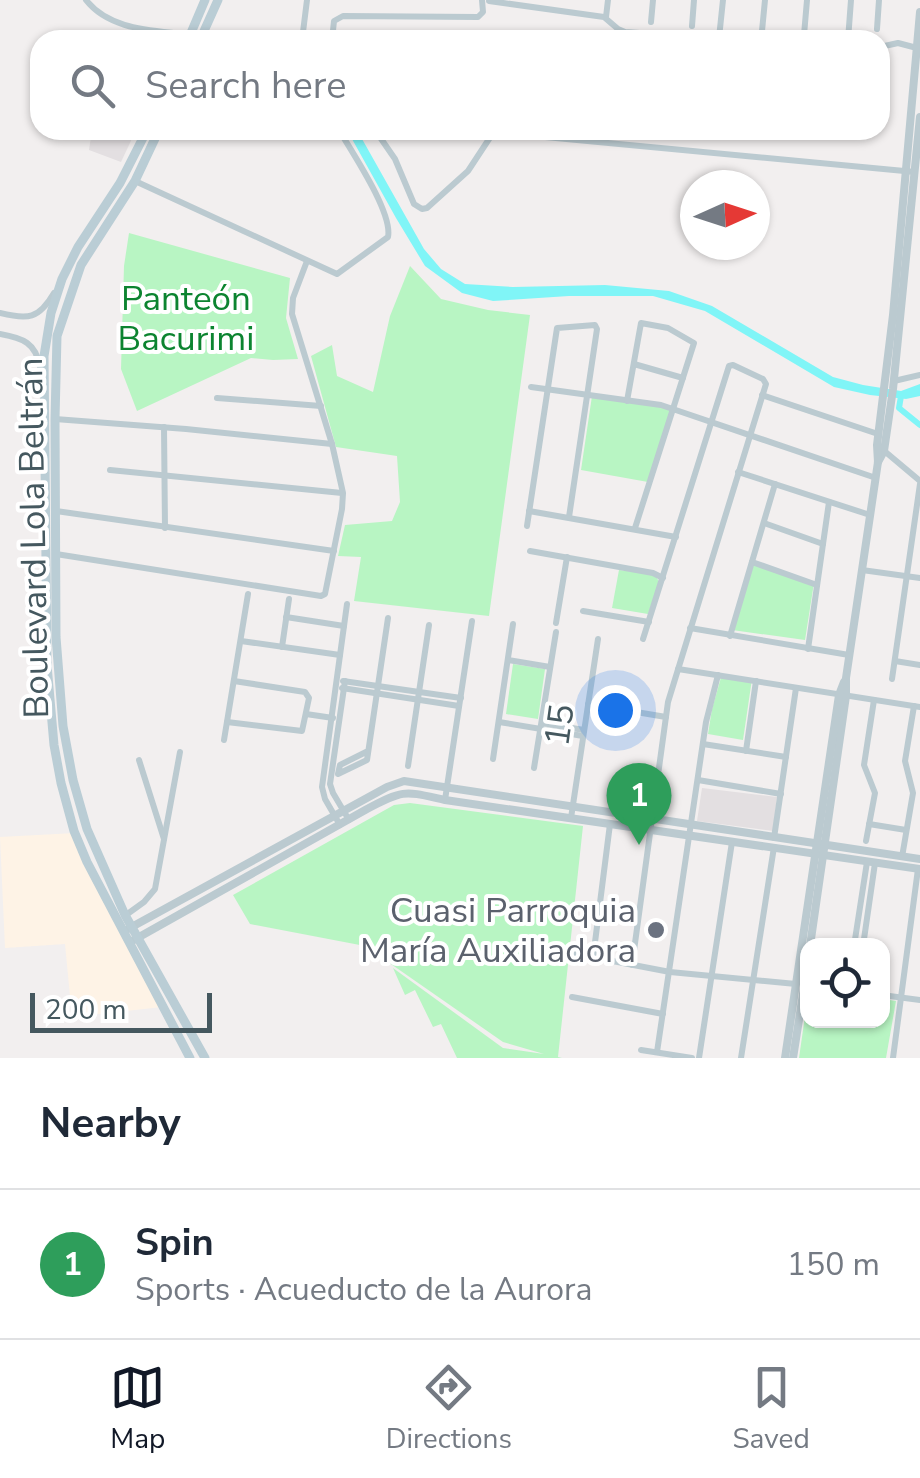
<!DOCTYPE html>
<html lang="en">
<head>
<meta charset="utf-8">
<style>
  body { margin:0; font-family:"Nunito Sans",sans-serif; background:#f6f6f7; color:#1f2937 }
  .controls { position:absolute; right:30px; bottom:30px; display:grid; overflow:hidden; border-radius:20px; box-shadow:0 2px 8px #0004 }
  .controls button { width:90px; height:90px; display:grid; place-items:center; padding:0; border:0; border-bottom:2px solid #e0e1e3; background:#fff; color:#1f2937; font:50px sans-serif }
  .compass { position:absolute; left:680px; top:170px; width:90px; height:90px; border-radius:50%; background:#fff; box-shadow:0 2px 8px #0004; rotate:87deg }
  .scale { position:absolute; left:30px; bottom:25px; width:182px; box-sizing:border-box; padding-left:10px; border:5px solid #45585f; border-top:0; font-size:28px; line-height:35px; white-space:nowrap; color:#45585f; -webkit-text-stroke:8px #fff; paint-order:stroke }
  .you { position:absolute; left:615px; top:710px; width:35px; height:35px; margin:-25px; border:8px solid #fff; border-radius:50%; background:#1a73e8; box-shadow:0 0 0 15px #1a73e833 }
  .badge { display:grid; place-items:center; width:65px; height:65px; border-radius:50%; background:#111827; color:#fff; font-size:32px; font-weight:700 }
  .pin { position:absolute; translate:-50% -82px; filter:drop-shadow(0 2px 5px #0008) }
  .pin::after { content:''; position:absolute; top:52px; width:35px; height:30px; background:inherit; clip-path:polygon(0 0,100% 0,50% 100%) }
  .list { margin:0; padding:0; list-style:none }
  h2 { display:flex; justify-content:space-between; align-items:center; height:130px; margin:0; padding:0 40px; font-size:42px }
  h2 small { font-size:32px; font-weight:400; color:#747a83 }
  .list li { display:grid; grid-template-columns:65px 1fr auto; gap:30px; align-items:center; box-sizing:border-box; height:150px; padding:0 40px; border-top:2px solid #e0e1e3 }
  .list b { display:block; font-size:38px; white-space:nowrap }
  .list p { margin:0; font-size:32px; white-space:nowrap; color:#747a83 }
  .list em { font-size:32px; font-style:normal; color:#747a83 }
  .icon { flex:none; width:55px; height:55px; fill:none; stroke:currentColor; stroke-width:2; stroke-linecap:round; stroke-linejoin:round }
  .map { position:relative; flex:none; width:920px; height:1058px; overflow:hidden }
  .search { position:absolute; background:#fff; box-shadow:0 2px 8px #0004; left:30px; right:30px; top:30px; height:110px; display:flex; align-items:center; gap:25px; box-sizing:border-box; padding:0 35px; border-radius:30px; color:#747a83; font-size:38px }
  .sheet { height:280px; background:#fff }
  nav { display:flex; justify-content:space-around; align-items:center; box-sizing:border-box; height:140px; border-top:2px solid #e0e1e3; background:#fff; font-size:28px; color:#747a83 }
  nav a { display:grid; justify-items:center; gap:5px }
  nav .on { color:#111827 }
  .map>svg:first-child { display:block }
  .commercial { fill:#fef3e6 }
  .education { fill:#e3dfe1 }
  .green { fill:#b8f5c3 }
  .water { fill:#80f5f7 }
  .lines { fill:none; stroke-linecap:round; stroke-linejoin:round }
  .canal { stroke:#80f5f7; stroke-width:6 }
  .minor { stroke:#bbcad0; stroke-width:6 }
  .tertiary { stroke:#bbcad0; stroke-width:8 }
  .secondary { stroke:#bacdd5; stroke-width:9 }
  .worship-dot { fill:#6b7280; stroke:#fff; stroke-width:4 }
  .labels { text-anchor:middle; stroke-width:8; stroke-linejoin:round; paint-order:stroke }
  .park-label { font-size:35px; fill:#0c8430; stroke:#fff }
  .street-label { font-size:35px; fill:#45585f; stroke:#fff }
  .worship-label { font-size:35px; fill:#5b616d; stroke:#fff; text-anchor:end }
</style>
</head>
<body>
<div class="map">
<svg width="920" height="1058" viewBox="0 0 920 1058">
  <rect width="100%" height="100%" fill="#f2efef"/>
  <!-- commercial -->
  <path class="commercial" d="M75 833 162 1007 72 1017 65 944 5 948 0 837Z"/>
  <!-- education -->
  <g class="education">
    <path d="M92 130H136L121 162 89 150Z"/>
    <path d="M702 788 777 797 773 831 697 821Z"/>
  </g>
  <!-- green -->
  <g class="green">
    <path d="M129 233 290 278 286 318 298 359 273 360 251 358 137 411 121 369 124 266Z"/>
    <path d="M410 266 441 299 488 310 530 315 489 616 354 601 361 557 338 556 345 525 392 521 400 502 397 456 336 447 311 356 332 345 337 376 373 392 390 316Z"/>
    <path d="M592 396 673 406 648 482 581 470Z"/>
    <path d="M754 564 814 583 805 640 732 630Z"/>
    <path d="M619 570 655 574 659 582 648 614 612 608Z"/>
    <path d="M513 664 545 669 538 719 506 714Z"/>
    <path d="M722 674 752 679 743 740 708 734 712 709Z"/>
    <path d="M410 803 583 826 558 1057 562 1058H457L441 1024 433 1027 415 990 405 995 393 968 503 1048 544 1054 503 1042 365 946 250 924 233 895 394 805Z"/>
    <path d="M883 999 896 1001 886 1058H799L807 1002 808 1021H882Z"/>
  </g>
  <!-- water -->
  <path class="water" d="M347 130H357L424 249 441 269 465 284 513 287 605 285 669 291 712 306 833 377 863 385 901 391 920 384V396L906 399 870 395 834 387 705 311 653 296H569L493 301 462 293 425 266 396 218Z"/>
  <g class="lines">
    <!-- canal -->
    <path class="canal" d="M901 396 899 408 920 425"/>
    <!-- minor -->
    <g class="minor">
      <path d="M86 0C110 31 155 30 190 35"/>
      <path d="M489 1 604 17 618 29 625 32 742 40"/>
      <path d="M606 17 608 0"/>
      <path d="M651 22 653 0"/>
      <path d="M692 26 694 0"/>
      <path d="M877 29 879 0"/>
      <path d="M762 31 765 0"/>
      <path d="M804 35 807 0"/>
      <path d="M719 38 723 0"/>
      <path d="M302 40 307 0"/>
      <path d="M332 40 334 21 343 16 478 17 483 12 482 0"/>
      <path d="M848 40 851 0"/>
      <path d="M880 47 898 43 917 48"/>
      <path d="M375 130 395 159 414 204 422 209 427 208 468 171 491 136"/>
      <path d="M460 134 492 136 502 133 915 172"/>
      <path d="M135 181 337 274 388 237C393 213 352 152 339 130"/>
      <path d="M0 313C28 320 39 319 54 293"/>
      <path d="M0 334C23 338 36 343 40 367"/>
      <path d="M634 364 683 378"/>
      <path d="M894 381 920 375"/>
      <path d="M531 387 661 405 876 478"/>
      <path d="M762 395 878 434"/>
      <path d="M217 398 321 406"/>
      <path d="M627 401 641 323 668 328 694 343 635 528"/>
      <path d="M55 419 186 429 332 444"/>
      <path d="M164 427 165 528"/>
      <path d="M882 449 920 481"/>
      <path d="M110 470 342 493"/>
      <path d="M738 472 870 515"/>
      <path d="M56 511 334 551"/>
      <path d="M529 511 676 537"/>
      <path d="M764 523 823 544"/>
      <path d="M527 526 557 328 595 325 597 329 569 517"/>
      <path d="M530 551 653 573 663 578"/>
      <path d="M56 554 321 596 325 594 342 509 343 493 332 444 292 314 293 298 307 261"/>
      <path d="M752 562 817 585"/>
      <path d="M862 570 920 578"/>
      <path d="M583 611 649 622"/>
      <path d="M286 617 344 626"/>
      <path d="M556 623 567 557"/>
      <path d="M690 628 849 655"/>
      <path d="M730 636 775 484"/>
      <path d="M241 641 340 655"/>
      <path d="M282 647 289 599"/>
      <path d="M808 649 829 502"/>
      <path d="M508 660 550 667"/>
      <path d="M895 661 920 665"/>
      <path d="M678 669 920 707"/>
      <path d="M892 679 920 484"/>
      <path d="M343 681 461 698"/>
      <path d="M345 681 330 784 333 793 349 820"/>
      <path d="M342 688 459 706"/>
      <path d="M588 704 666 717"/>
      <path d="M306 714 333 718"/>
      <path d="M227 722 302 731 309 698 305 692 234 681"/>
      <path d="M499 722 583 736"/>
      <path d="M542 723 584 730"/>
      <path d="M224 740 248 594"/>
      <path d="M703 744 786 757"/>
      <path d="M368 751 340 765 338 774 367 760 388 618"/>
      <path d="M746 751 756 681"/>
      <path d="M493 759 513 624"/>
      <path d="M139 760 164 839"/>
      <path d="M408 766 429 625"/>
      <path d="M534 768 556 632"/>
      <path d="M698 780 781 794"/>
      <path d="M445 800 472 621"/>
      <path d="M571 818 598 639"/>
      <path d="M869 824 906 830"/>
      <path d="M340 825 325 799 322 787 347 604"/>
      <path d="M774 838 796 688"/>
      <path d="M866 841 875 793 864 765 874 700"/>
      <path d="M902 857 913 793 905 761 914 706"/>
      <path d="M126 915 144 902 155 889 180 752"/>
      <path d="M854 946 867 862"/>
      <path d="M863 946 875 863"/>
      <path d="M576 954 670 972 796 984"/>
      <path d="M593 958 610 824"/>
      <path d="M632 965 668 702 766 384 763 379 733 365 729 366 643 639"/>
      <path d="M882 995 920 1000"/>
      <path d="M572 997 663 1014"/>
      <path d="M641 1050 692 1058"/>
      <path d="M657 1052 706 722 718 675"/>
      <path d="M699 1058 732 842"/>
      <path d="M741 1058 774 847"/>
      <path d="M893 1058 918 869"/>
    </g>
    <!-- tertiary -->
    <g class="tertiary">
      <path d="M878 462 884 451 893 389 920 117"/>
      <path d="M128 929 387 787 404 781 920 859"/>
      <path d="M132 941 367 809C405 789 404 791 445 800L920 869"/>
      <path d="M810 946 846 696V678L878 462 877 445 893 315 920 12"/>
      <path d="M785 1058 839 695 844 682"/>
      <path d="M793 1058 808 962"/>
    </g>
    <!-- secondary -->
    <g class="secondary">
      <path d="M188 40 205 0"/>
      <path d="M200 40 218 0"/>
      <path d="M147 130 120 183 78 247 62 279 51 313 44 356 47 665 54 745 61 783 74 831 87 862 190 1058"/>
      <path d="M159 130 135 181 81 265 57 336 55 419 56 637 63 726 73 780 87 829 125 915 205 1058"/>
    </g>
  </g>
  <!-- markers -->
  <circle class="worship-dot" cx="656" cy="930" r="10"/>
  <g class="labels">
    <!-- park labels -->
    <g class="park-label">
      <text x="186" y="310">Panteón<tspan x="186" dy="40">Bacurimi</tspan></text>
    </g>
    <!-- street labels -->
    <g class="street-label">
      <text transform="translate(33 538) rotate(-91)" y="12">Boulevard Lola Beltrán</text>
      <text transform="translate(559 725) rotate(-82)" y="12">15</text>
    </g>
    <!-- worship labels -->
    <g class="worship-label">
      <text x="636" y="922">Cuasi Parroquia<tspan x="636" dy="40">María Auxiliadora</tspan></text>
    </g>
  </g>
</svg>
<div class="controls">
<button><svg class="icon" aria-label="locate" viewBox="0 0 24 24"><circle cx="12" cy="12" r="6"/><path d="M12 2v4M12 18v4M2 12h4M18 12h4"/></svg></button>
</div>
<svg class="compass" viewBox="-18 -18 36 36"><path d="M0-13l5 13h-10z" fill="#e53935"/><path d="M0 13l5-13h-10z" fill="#747a83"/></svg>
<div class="scale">200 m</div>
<div class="you"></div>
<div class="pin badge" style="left:639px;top:845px;background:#2e9e5b">1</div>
<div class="search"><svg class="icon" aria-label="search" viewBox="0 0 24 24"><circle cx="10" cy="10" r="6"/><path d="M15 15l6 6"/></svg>Search here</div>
</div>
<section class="sheet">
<h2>Nearby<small></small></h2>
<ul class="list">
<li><span class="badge" style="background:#2e9e5b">1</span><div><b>Spin</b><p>Sports · Acueducto de la Aurora</p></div><em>150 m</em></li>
</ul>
</section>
<nav>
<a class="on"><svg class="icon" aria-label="map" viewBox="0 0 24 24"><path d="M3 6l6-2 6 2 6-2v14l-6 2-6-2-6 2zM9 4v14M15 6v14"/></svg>Map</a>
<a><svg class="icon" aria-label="directions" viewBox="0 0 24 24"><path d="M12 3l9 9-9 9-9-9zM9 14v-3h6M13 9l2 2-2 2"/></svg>Directions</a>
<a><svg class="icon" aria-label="saved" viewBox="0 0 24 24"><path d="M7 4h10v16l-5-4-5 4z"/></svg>Saved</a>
</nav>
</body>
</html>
